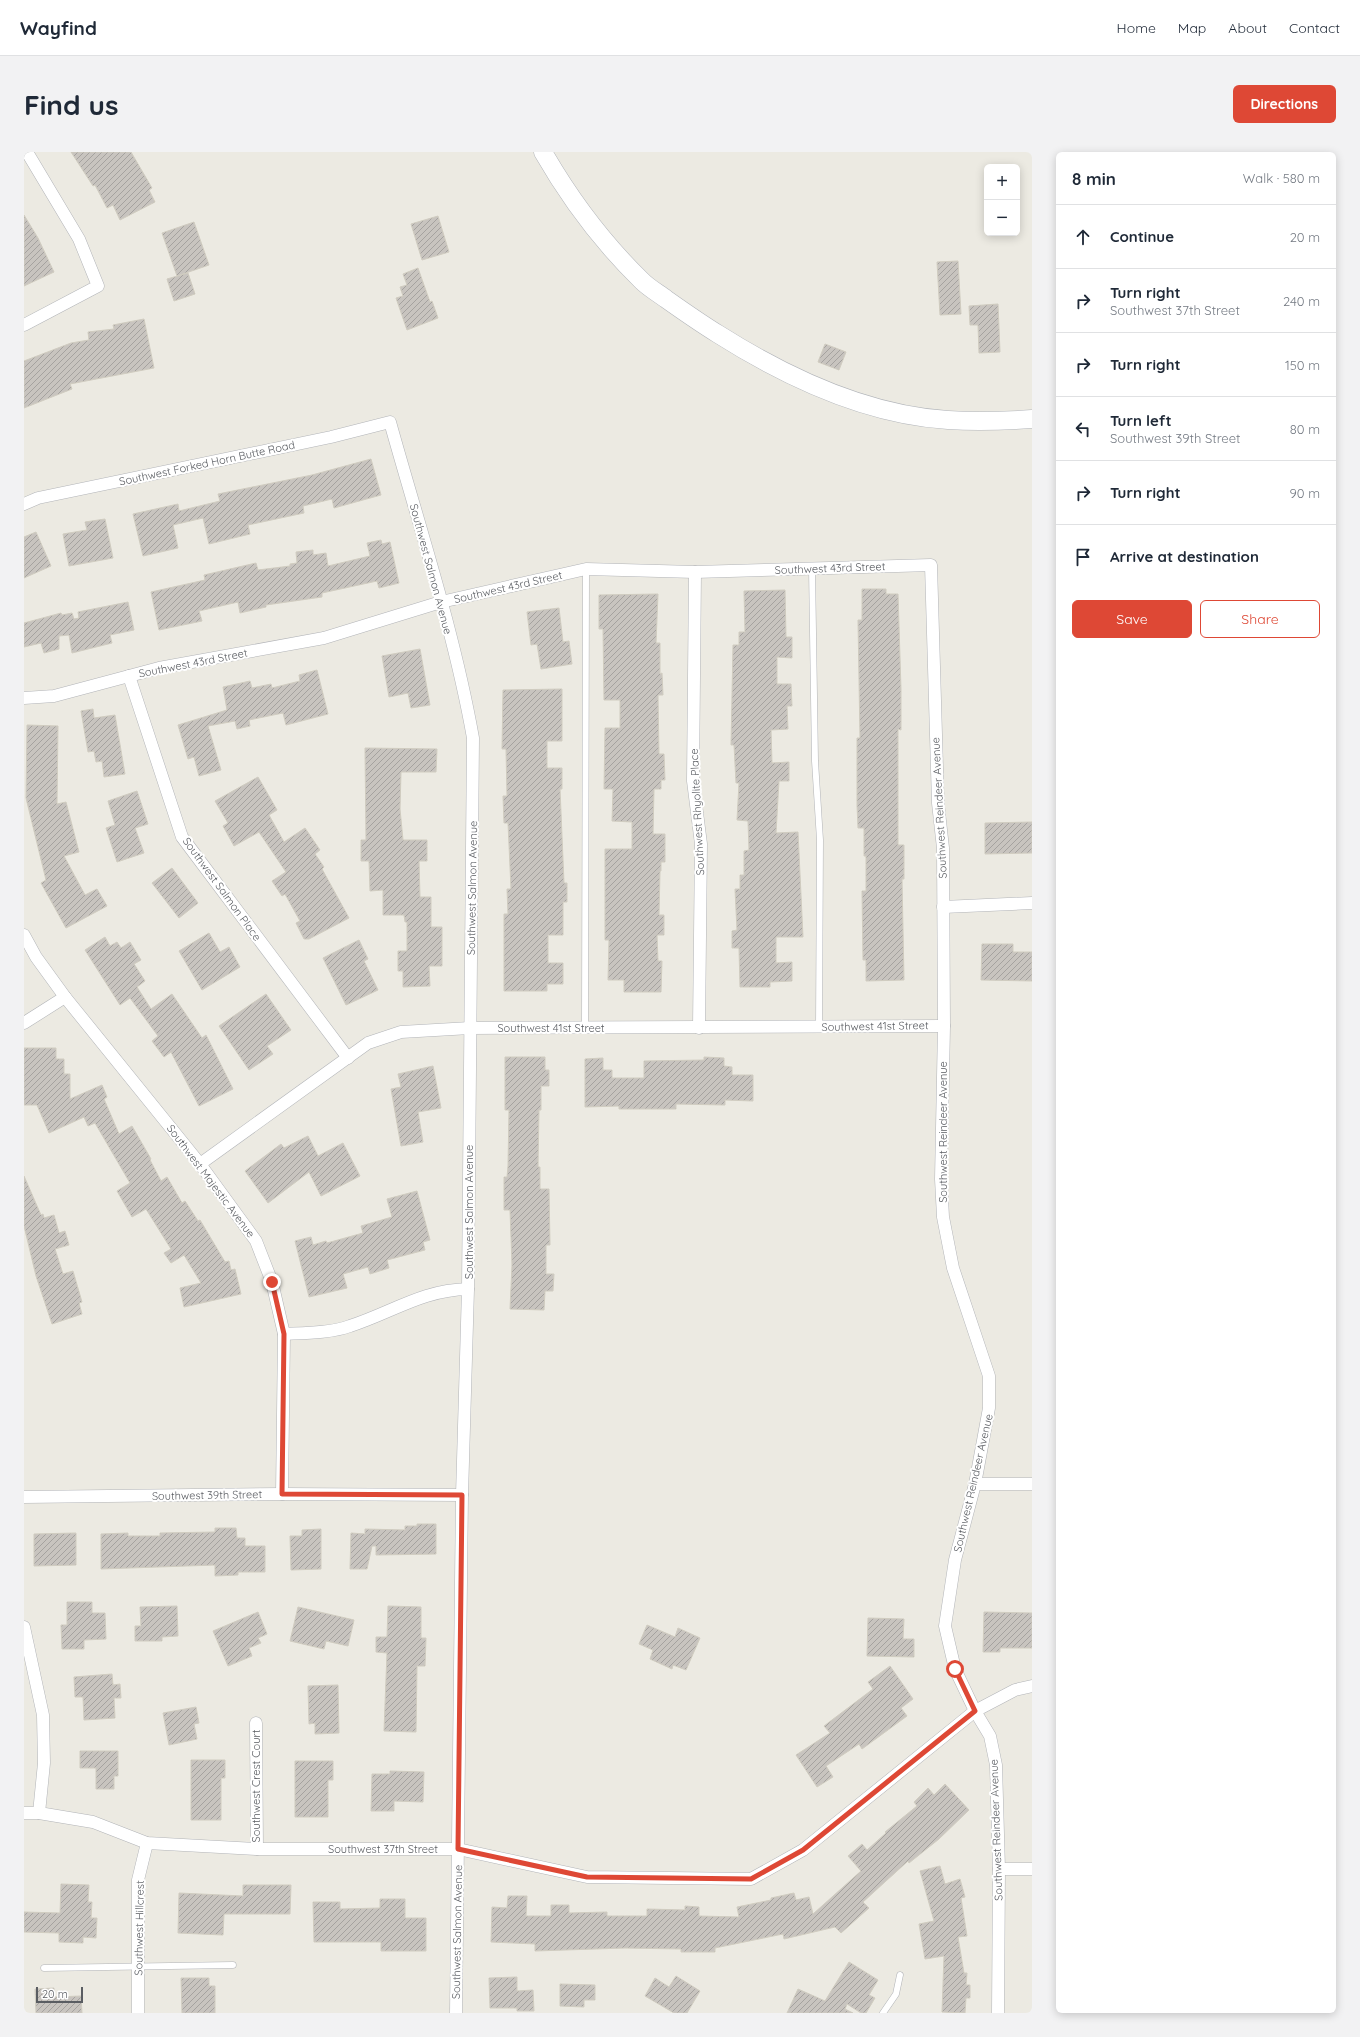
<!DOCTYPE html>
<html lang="en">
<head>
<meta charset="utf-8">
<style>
  body { margin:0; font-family:Quicksand,sans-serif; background:#f2f2f3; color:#1f2937 }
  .controls { position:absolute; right:12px; top:12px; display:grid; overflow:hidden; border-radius:6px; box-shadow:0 2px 10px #0003 }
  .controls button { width:36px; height:36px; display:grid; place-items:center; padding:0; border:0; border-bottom:1px solid #e0e1e3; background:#fff; color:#1f2937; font:20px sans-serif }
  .scale { position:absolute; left:12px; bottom:10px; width:47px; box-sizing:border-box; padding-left:4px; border:2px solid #5a5d62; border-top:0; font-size:11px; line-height:14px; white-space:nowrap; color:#5a5d62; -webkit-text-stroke:3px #fff; paint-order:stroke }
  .stop { position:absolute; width:12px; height:12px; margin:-9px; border:3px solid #de4835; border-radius:50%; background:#fff }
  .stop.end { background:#de4835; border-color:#fff; box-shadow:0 1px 4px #0008 }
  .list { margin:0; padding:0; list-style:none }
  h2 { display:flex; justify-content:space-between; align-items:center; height:52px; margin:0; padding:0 16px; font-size:17px }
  h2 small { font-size:13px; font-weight:400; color:#747a83 }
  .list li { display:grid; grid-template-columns:26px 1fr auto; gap:12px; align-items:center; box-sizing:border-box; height:64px; padding:0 16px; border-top:1px solid #e0e1e3 }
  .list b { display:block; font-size:15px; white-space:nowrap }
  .list p { margin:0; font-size:13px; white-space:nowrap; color:#747a83 }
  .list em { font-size:13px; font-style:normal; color:#747a83 }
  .actions { display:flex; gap:8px; padding:12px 16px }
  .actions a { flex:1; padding:9px 0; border:1px solid #de4835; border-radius:6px; text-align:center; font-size:14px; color:#de4835 }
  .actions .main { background:#de4835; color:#fff }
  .icon { flex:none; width:22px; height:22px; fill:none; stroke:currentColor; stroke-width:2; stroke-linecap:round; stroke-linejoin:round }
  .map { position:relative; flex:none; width:1008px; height:1861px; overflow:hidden; border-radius:6px }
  header { display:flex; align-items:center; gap:24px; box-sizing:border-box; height:56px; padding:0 20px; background:#fff; border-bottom:1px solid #e0e1e3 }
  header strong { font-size:19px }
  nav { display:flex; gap:22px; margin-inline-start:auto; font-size:14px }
  .intro { display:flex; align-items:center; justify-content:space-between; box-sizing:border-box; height:96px; padding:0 24px }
  h1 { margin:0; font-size:28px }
  .button { padding:10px 18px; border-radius:6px; background:#de4835; color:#fff; font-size:14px; font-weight:700 }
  main { display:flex; gap:24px; padding:0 24px }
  aside { flex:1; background:#fff; border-radius:6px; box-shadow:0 2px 10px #0003 }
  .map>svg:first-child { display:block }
  .building { fill:url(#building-hatch); stroke:#d0ccc0 }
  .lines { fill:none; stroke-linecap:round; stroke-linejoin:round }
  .service-casing { stroke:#b2b4b8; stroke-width:7 }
  .minor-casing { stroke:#b2b4b8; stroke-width:13 }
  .secondary-casing { stroke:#b1b4b9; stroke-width:19 }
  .service { stroke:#fff; stroke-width:6 }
  .minor { stroke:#fff; stroke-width:12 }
  .secondary { stroke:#fff; stroke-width:18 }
  .route { stroke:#de4835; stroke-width:5 }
  .labels { text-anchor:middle; stroke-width:4; stroke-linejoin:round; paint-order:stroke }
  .street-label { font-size:11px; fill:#5a5d62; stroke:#fff }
</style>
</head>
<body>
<header>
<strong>Wayfind</strong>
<nav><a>Home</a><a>Map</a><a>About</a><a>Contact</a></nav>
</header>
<div class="intro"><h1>Find us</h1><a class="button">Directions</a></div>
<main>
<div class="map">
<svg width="1008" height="1861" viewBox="0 0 1008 1861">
  <defs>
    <pattern id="building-hatch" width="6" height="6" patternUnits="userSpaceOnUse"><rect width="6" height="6" fill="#c8c4bf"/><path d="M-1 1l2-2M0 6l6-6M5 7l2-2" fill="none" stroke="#a5a29f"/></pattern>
  </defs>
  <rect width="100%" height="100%" fill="#eceae2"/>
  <!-- building -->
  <g class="building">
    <path d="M47 0H107L128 36 125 38 131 50 96 68 89 53 83 56 71 33 69 34Z"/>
    <path d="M0 63 14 86 30 120 0 134Z"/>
    <path d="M414 64 425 100 398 108 387 72Z"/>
    <path d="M170 70 185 113 153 124 138 81Z"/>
    <path d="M934 109 937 162 916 163 913 110Z"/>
    <path d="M394 116 406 150 408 149 414 166 383 178 372 146 379 144 376 135 383 133 379 122Z"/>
    <path d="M164 121 171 142 150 149 143 127Z"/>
    <path d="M974 152 976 200 955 201 954 173H946L945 154Z"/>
    <path d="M120 167 130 216 46 232 48 237 0 256V209L47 191 65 188 64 180 90 177 89 173Z"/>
    <path d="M801 192 822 200 815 218 794 210Z"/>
    <path d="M347 307 357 343 310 356 308 347 279 354 280 361 224 373 226 382 185 392 179 366 149 373 154 396 119 404 109 362 154 352 155 359 196 349 194 342 288 323Z"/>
    <path d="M81 367 89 406 45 414 39 382 63 378 61 370Z"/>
    <path d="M12 380 27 414 0 426V385Z"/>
    <path d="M357 388 358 392 366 390 375 431 355 436 353 429 298 441V445L242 453V455L216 461 214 450 175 459 178 469 135 478 127 440 181 428 180 423 232 411 234 418 266 414V412L273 411 272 400 289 398V403L302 401 304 414 346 404 343 391Z"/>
    <path d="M838 437H862V442H874L877 538V578L874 577V693H880V727H878L880 828 842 829V808H839L838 739H842V704H840V676H834L833 653V586H836L834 468H838Z"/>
    <path d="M761 438 762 485H768V506L753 505V532H767L768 554H763L764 577 747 578 748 611 765 610V629H755L752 681 774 680 779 785H752V811L768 810V829L746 830V835H716L715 796H708V779L713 778 711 737H716V723H720V699L725 698 724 669 713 668 715 631H712L710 593H707L709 493H715V480H721L720 439Z"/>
    <path d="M634 442 632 491H636V522L638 521 639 543H634L635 602H640L641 628H637V637H630L629 682H641V710H637V719H636L635 763H640V783H633L634 809H638L637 840H600V828H584L585 788H581V697H608V670L588 669 589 637H580L581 576H596V548H580L579 477H575V443Z"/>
    <path d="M104 450 110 478 86 483 88 491 48 501 45 483 35 484V497L20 501 17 491 0 495V471L37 461 38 463 48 461 50 467 55 466 54 460Z"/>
    <path d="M535 456 539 490 545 489 548 512 517 517 513 492 507 493 503 460Z"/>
    <path d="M396 497 406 553 387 556 384 541 365 545 358 504Z"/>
    <path d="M293 518 304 562 262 573 259 561 225 568 226 574 213 577 211 569 184 574 197 618 175 624 170 605 164 607 154 573 203 558 199 535 226 529 228 536 247 532 248 536 276 529 275 523Z"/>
    <path d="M538 537V589H523V616H538V637H536L540 731H543V750H539V783H524V811H539V832H523V839H480V762H484L483 737H487L484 671H480L479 644H483L482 597H478L479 538Z"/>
    <path d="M69 557 70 566 91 563 101 622 80 625 78 609 72 610 70 599 64 600 57 559Z"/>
    <path d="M3 573 34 574 33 652 42 650 55 700 40 704 61 743 73 737 83 754 42 776 17 731 22 728 2 646Z"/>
    <path d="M341 596 413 597 412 620H377L376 657 379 688H403V709H395L396 745H407V775H418V814H405L406 834 379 835V819H374V799H383V770H381L380 763H359V738L346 739 345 709H337V688H342Z"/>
    <path d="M234 625 253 658 245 663 260 690 281 676 296 698 291 702 300 715 298 717 325 766 285 787H280L272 771 276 769 261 742 258 744 248 729 262 720 235 680 210 694 199 674 204 671 191 649Z"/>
    <path d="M113 639 124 672 111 676 120 701 93 710 82 676 91 673 84 649Z"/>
    <path d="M1008 670V701L961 702V671Z"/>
    <path d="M148 716 174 751 155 766 128 731Z"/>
    <path d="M185 781 196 800 205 795 216 815 178 838 155 799Z"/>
    <path d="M81 785 86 794 93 790 97 796 106 790 117 808 110 812 121 829 113 835 127 857 148 842 178 886 182 883 209 937 175 954 147 900 140 905 128 889 134 884 106 846 96 853 61 798Z"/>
    <path d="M335 788 344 807 340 809 354 838 322 853 299 806Z"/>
    <path d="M958 792H989V800H1008V829L957 828Z"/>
    <path d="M242 842 267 878 243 894 249 902 225 918 195 874Z"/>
    <path d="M0 896H32V907H40V922H46V947L78 933 83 945 80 947 95 982 108 974 127 1007 126 1008 137 1029 143 1025 158 1051 161 1049 174 1069 176 1068 201 1110 205 1109 207 1118 211 1117 217 1142 160 1155 156 1136 177 1131 160 1103 147 1111 140 1101 147 1097 122 1057 108 1065 93 1039 106 1031 71 971 64 974 60 965 25 981 13 953H0Z"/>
    <path d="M481 905H521V918H525V934H517V958H515L514 1015H516V1037H525L526 1093H522V1122H530L529 1139H521L520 1158 486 1157 488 1113 486 1058H480V1025H483L484 1014 485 958H481Z"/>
    <path d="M680 905 700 906V914L708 915V923H729V949L701 948V953L652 952V957H595V954L561 955V907L579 906V918H588V926H620V909L680 908Z"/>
    <path d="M409 914 417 956 394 960 399 990 377 994 367 937 377 935 374 922Z"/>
    <path d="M284 984 294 1004 319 991 336 1024 297 1044 285 1020 244 1051 221 1019 257 992 260 996Z"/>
    <path d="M0 1024 17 1063 19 1062 20 1066 30 1063 35 1081 41 1079 45 1093 31 1097 39 1122 49 1119 58 1150 55 1151 58 1162 28 1172 12 1124 0 1074Z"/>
    <path d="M393 1039 406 1088 399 1090 401 1098 363 1108 365 1116 346 1122 344 1115 319 1122 323 1136 285 1145 271 1089 287 1085 289 1093 302 1089 303 1091 339 1081 337 1074 368 1065 363 1047Z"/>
    <path d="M393 1372H412V1402L352 1403V1394H348L343 1417H326L327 1381 341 1382V1377L381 1378V1374H393Z"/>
    <path d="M191 1376H212L213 1386H221V1394H241V1420H214V1423L191 1424V1413L77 1417V1382L104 1381V1384H136V1381L191 1380Z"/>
    <path d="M297 1377V1417L267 1418 266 1384H278V1378Z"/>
    <path d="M52 1381V1413L10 1414V1382Z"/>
    <path d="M43 1450H68V1461H81L82 1487 60 1488V1497H38L37 1473H43Z"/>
    <path d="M153 1454 154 1484 138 1485V1489H111V1474H117L116 1455Z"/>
    <path d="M364 1454 397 1455V1486H402L401 1514H393L392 1580 360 1579 363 1501 352 1500V1485H363Z"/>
    <path d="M274 1455 330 1468 324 1494 302 1489 300 1497 266 1489Z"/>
    <path d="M234 1460 243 1482 234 1486 237 1491 225 1496 228 1504 204 1514 189 1479Z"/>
    <path d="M960 1460 1008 1461V1496H976V1500H959Z"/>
    <path d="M844 1466 880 1467 879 1487H890V1505L843 1504Z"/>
    <path d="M623 1473 651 1485 654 1476 676 1486 662 1518 649 1513 648 1517 626 1507 629 1498 615 1492Z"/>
    <path d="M866 1514 889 1547 877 1556 883 1564 838 1597 835 1592 802 1614 809 1625 793 1635 772 1603 806 1581 800 1574 849 1537 844 1530Z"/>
    <path d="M88 1522 89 1533 96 1532 97 1546H90L91 1566 60 1568 59 1545H51L50 1525Z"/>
    <path d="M314 1533 315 1581 291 1582V1571L285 1572 284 1534Z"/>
    <path d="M172 1555 175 1571 170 1572 173 1587 145 1593 139 1561Z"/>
    <path d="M56 1599H94V1624H90V1637H72V1616H56Z"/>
    <path d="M167 1608H201V1626H197V1668H167Z"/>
    <path d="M271 1609H309V1628H304V1665H271Z"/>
    <path d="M366 1619 400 1620 399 1650 370 1649V1659H347L348 1622H366Z"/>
    <path d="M921 1632 945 1658 915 1687 885 1711 884 1709 839 1750 845 1756 817 1781 811 1775 760 1787 759 1782 691 1796V1800H657V1797L601 1796 511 1799V1792L467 1790 468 1755 483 1756 484 1744H503L502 1764H527V1753H545V1761L583 1760V1764H623V1757L661 1758V1754L675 1755V1764L715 1765 713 1755 747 1748V1746L770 1741 772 1748 785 1745 789 1762 837 1719 824 1704 838 1692 843 1698 862 1681 861 1680 893 1654 890 1650 904 1636 910 1643Z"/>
    <path d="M916 1714 921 1732 936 1727 941 1745 937 1746 943 1784 934 1785 940 1821H943L942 1833H946V1846H942L941 1861 918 1860 920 1804 901 1807 895 1772 910 1769 896 1719Z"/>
    <path d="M37 1732 65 1733 64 1750H68L67 1766H73L72 1786 59 1785V1791L35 1790V1781L0 1780V1760L36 1761Z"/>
    <path d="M219 1733H267L266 1762H200L199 1783 154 1781 155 1741 219 1744Z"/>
    <path d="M356 1747H381V1766H402V1799H357V1790H290L289 1750H316V1757L356 1756Z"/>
    <path d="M825 1810 854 1828 845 1843 851 1846 842 1861H837L823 1852 821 1857 829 1861H763L774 1837 801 1849Z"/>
    <path d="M652 1824 676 1839 663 1861H650L621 1844 631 1826 645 1835Z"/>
    <path d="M493 1825V1839L509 1838 510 1859H493V1856H466L465 1826Z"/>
    <path d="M157 1826H185V1834H191V1861H158Z"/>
    <path d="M536 1832 571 1833V1848H560V1855L536 1854Z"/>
    <path d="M30 1836V1845L57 1844 58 1861H12L11 1837Z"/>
  </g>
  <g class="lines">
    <defs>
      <g id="service">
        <path d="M788 416 791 609 796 688 795 875"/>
        <path d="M561 876 562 417"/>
        <path d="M20 1816 209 1813"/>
        <path d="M859 1861 872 1842 876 1823"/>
      </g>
      <g id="minor">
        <path d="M0 173 74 134 55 87 3 0"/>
        <path d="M0 352 14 346 307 285 366 270C395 374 430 479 449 586L444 1137 438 1343 432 1861"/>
        <path d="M671 420 669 629 677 692 675 876"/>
        <path d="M105 524 158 685 324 906"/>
        <path d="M0 546 30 544 135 516 300 486 417 450 562 417 671 420 907 413 914 651 919 696 920 874 917 1027 919 1065 929 1116 965 1224V1256L951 1332 931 1408 921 1474 931 1517 951 1559 966 1584 972 1613 975 1717 974 1861"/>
        <path d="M919 755 1008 751"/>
        <path d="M0 783 12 805 41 845 176 1012 232 1089 248 1130 260 1182 258 1342"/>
        <path d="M0 871 41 845"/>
        <path d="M176 1012 344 891 377 880 446 876 920 874"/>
        <path d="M260 1182C280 1181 307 1181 326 1174 369 1160 398 1138 444 1137"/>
        <path d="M951 1332H1008"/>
        <path d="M0 1345 258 1342 438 1343"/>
        <path d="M0 1475 19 1563 20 1611 15 1661"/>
        <path d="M232 1571 233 1697"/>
        <path d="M0 1661H15L69 1670 123 1691 233 1697H434L563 1725 727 1727 779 1698 951 1559 991 1538 1008 1534"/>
        <path d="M975 1717H1008"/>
        <path d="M114 1861V1728L123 1691"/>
      </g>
      <path id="secondary" d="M519 0C546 47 579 91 618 129 625 136 634 141 642 147 659 159 676 171 694 182 762 225 842 263 924 268 952 270 980 269 1008 267"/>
    </defs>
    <!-- service casing -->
    <use href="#service" class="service-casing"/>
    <!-- minor casing -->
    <use href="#minor" class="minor-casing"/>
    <!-- secondary casing -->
    <use href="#secondary" class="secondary-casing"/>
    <!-- service -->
    <use href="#service" class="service"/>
    <!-- minor -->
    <use href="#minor" class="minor"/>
    <!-- secondary -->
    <use href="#secondary" class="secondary"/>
  </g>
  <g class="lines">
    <!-- route -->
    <path class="route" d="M248 1130 260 1182 258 1342 438 1343 434 1697 563 1725 727 1727 779 1698 951 1559 931 1517"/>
  </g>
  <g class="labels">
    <!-- street labels -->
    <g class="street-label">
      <text transform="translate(183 311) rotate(-12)" y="4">Southwest Forked Horn Butte Road</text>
      <text transform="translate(806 416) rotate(-2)" y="4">Southwest 43rd Street</text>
      <text transform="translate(407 417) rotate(75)" y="4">Southwest Salmon Avenue</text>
      <text transform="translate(484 435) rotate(-13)" y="4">Southwest 43rd Street</text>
      <text transform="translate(169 511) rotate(-11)" y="4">Southwest 43rd Street</text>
      <text transform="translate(915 656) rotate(-93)" y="4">Southwest Reindeer Avenue</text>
      <text transform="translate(673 660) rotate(-93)" y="4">Southwest Rhyolite Place</text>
      <text transform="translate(448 736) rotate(-89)" y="4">Southwest Salmon Avenue</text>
      <text transform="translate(198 737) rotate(54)" y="4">Southwest Salmon Place</text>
      <text transform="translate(851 874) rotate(-1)" y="4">Southwest 41st Street</text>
      <text x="527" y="880">Southwest 41st Street</text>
      <text transform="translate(919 980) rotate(-90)" y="4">Southwest Reindeer Avenue</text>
      <text transform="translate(187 1029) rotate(53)" y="4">Southwest Majestic Avenue</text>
      <text transform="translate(445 1060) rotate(-90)" y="4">Southwest Salmon Avenue</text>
      <text transform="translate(949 1331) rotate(-77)" y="4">Southwest Reindeer Avenue</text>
      <text transform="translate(183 1343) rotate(-1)" y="4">Southwest 39th Street</text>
      <text transform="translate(232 1634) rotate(-90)" y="4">Southwest Crest Court</text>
      <text transform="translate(972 1678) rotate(-92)" y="4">Southwest Reindeer Avenue</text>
      <text x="359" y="1701">Southwest 37th Street</text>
      <text transform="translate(115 1776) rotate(-89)" y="4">Southwest Hillcrest</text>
      <text transform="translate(433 1780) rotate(-89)" y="4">Southwest Salmon Avenue</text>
    </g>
  </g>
</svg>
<div class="controls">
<button>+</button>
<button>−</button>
</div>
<div class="scale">20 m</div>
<div class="stop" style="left:931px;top:1517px"></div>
<div class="stop end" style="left:248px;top:1130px"></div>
</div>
<aside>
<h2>8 min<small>Walk · 580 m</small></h2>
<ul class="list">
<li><svg class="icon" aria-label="ahead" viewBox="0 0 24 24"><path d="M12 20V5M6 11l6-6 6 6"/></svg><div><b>Continue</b></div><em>20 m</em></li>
<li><svg class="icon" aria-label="right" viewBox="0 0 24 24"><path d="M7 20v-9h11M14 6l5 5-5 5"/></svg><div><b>Turn right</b><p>Southwest 37th Street</p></div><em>240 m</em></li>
<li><svg class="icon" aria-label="right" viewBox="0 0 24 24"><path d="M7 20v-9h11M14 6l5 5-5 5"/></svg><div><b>Turn right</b></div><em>150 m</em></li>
<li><svg class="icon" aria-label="left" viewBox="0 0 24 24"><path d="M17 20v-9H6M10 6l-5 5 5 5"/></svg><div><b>Turn left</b><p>Southwest 39th Street</p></div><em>80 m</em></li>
<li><svg class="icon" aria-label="right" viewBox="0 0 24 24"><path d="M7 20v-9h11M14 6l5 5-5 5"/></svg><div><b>Turn right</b></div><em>90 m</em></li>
<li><svg class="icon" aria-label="arrive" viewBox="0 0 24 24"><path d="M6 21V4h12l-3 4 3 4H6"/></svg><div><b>Arrive at destination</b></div></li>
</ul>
<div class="actions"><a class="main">Save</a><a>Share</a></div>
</aside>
</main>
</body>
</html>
